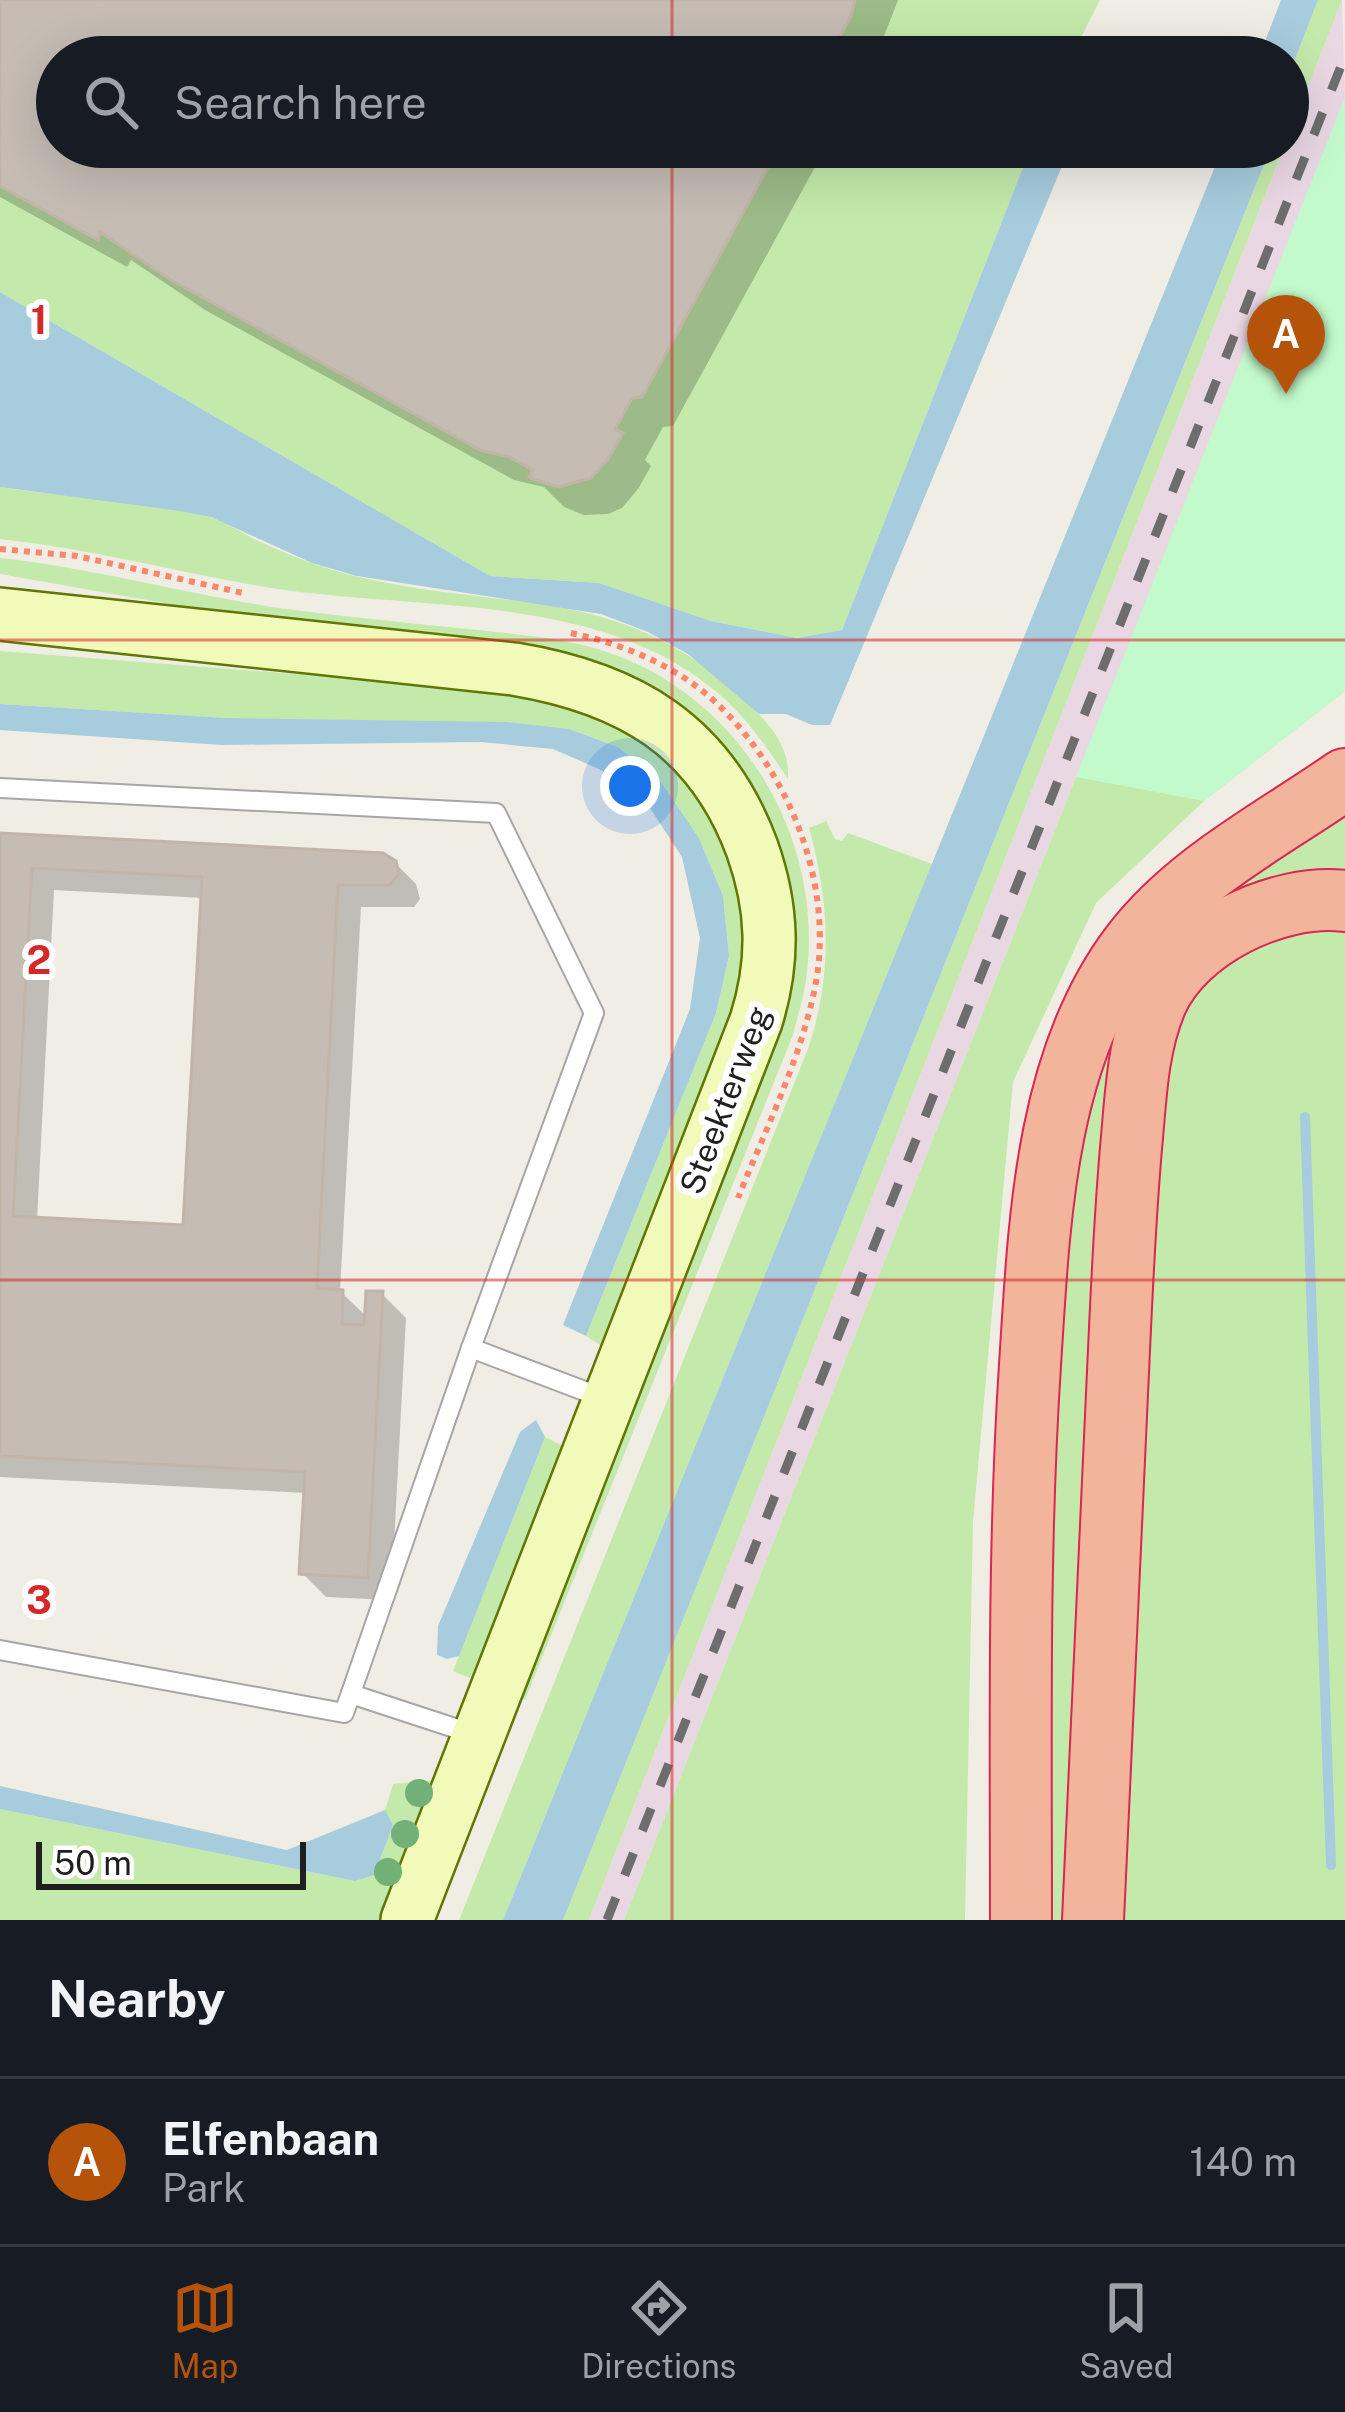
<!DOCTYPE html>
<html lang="en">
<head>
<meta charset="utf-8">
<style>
  body { margin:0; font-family:"Public Sans",sans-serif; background:#242831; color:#f1f3f6 }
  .scale { position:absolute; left:36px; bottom:30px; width:270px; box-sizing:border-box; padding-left:12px; border:6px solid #1f1f1f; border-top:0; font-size:33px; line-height:42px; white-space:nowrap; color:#1f1f1f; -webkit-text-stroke:9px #fff; paint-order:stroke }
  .you { position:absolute; left:630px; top:786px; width:42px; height:42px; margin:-30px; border:9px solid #fff; border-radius:50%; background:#1a73e8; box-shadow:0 0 0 18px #1a73e833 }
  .badge { display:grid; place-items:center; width:78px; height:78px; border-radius:50%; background:#b45309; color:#fff; font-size:39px; font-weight:700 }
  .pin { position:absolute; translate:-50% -99px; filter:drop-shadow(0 3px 6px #0008) }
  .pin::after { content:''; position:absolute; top:63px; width:42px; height:36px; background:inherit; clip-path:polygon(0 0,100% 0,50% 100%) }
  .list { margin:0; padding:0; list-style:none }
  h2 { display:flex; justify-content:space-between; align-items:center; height:156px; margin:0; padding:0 48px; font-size:51px }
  h2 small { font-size:39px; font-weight:400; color:#9ea1a6 }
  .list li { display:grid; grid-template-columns:78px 1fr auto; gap:36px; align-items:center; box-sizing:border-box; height:168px; padding:0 48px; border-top:3px solid #363941 }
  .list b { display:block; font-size:45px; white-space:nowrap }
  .list p { margin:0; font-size:39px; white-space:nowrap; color:#9ea1a6 }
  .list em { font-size:39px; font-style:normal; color:#9ea1a6 }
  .icon { flex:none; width:66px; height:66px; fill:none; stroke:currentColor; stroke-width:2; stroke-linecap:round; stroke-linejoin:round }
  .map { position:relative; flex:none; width:1345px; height:1920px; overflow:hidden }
  .search { position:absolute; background:#171b24; box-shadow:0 12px 48px #0002; left:36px; right:36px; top:36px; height:132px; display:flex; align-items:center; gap:30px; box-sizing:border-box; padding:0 42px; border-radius:66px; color:#9ea1a6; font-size:45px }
  .sheet { height:324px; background:#171b24 }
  nav { display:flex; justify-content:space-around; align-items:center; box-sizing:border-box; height:168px; border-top:3px solid #363941; background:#171b24; font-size:33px; color:#9ea1a6 }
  nav a { display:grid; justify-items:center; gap:6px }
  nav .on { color:#b45309 }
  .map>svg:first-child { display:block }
  .industrial { fill:#e9d7e4 }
  .grass { fill:#c4eaab }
  .park { fill:#c2facc }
  .water { fill:#a6ccdd }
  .shadow { fill:#0003; fill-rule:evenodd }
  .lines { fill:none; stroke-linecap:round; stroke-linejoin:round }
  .stream { stroke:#a6ccdd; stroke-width:10 }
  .building { fill:#c5bcb4; stroke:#c2b5a7; stroke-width:3; fill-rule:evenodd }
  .service-casing { stroke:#a6a6a6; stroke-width:22 }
  .secondary-casing { stroke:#617705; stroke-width:56 }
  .trunk-casing { stroke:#db2553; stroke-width:64 }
  .path { stroke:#fa876c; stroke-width:6; stroke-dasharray:6 6; stroke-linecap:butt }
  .service { stroke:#fff; stroke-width:18 }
  .secondary { stroke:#f1fab9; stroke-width:51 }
  .trunk { stroke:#f2b49a; stroke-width:60 }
  .rail { stroke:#6d6d6d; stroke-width:9; stroke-dasharray:24 24; stroke-linecap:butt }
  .tree { fill:#72b078 }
  .grid { fill:none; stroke:#d62828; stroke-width:3; stroke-opacity:0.55 }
  .labels { text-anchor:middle; stroke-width:12; stroke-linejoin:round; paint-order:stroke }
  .street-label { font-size:33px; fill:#1f1f1f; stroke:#fff }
  .grid-label { font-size:39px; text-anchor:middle; font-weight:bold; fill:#d62828; stroke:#fff; stroke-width:12; stroke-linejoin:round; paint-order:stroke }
</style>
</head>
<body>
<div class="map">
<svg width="1345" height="1920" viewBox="0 0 1345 1920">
  <rect width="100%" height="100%" fill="#f0ede5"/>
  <!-- industrial -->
  <path class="industrial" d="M1342 0 1345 97 624 1920H589L1284 147H1288V138Z"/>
  <!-- grass -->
  <g class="grass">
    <path d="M0 0H1100L1071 57H57V147H1031L842 630 797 638 711 621 599 583 490 576 0 292Z"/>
    <path d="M1318 0H1342L1288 138V105L1294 90 1288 87V77Z"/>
    <path d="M1345 97V691L1204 801 1096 903 1013 1082 973 1522 965 1920H624Z"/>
    <path d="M1271 147H1284L589 1920H563Z"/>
    <path d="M0 487C66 498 143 498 207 516 224 521 240 532 256 540 289 555 324 569 359 577 512 613 622 582 748 703 771 726 790 746 788 779 768 749 747 718 719 694 602 592 417 611 271 588 181 573 91 549 0 539Z"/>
    <path d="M0 558C94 568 185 594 279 608 345 617 412 623 478 630 521 635 564 638 604 651 738 694 823 834 807 972 805 993 798 1014 793 1035L525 1700 512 1693 793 923 785 865 773 828 754 794 699 724 226 614 0 574Z"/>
    <path d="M0 651 486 689C510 693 536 694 560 700 661 726 733 819 747 921 749 939 746 959 746 977L605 1348 586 1336 716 1013 729 956 723 896 699 838 661 782 618 747 569 729 227 718 0 704Z"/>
    <path d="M1345 795V891L1177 949 1070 1920H1046L1054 1218 1122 982Z"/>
    <path d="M826 821 835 839 842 841 848 833 932 864 503 1920H459L808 1049C833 974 830 904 809 828Z"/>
    <path d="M1345 916V1920H1117L1148 1137 1170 1008 1245 935Z"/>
    <path d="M545 1437 565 1447 472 1679 453 1671Z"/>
    <path d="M436 1780 384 1920H0V1809L355 1881 374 1875 393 1825 385 1810 393 1784Z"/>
  </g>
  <!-- park -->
  <path class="park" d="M1345 97V691L1204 801 1076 777Z"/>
  <!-- water -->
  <g class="water">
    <path d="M1281 0H1318L1288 77V57H1259Z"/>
    <path d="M1031 147H1070L830 725H812L786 714H759L688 654 648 632 601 614 357 576 312 563 211 517 180 511 0 487V292L490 576 599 583 711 621 797 638 842 630Z"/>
    <path d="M1223 147H1271L563 1920H503Z"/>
    <path d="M0 704 227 718 506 722 569 729 618 747 661 782 699 838 723 896 729 956 716 1013 586 1336 563 1325 690 1009 700 938 682 857 646 802 599 769 553 749 481 742 222 745 0 730Z"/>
    <path d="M536 1420 545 1437 459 1656 447 1659 437 1655 438 1626 520 1432Z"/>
    <path d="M0 1786 287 1850 385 1810 393 1825 374 1875 355 1881 0 1809Z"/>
  </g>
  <!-- shadow -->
  <g class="shadow">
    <path d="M0 0H898L876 57H57V147H826L673 426 663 427 645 460 651 466 638 489 622 508 608 514 584 515 564 507 544 487 514 480 205 310 131 260 127 267 0 197Z"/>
    <path d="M0 836 392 860 416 884 420 899 414 907H361L340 1291 368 1318 382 1294 406 1318 391 1600 326 1597 302 1573 306 1493 0 1477ZM54 890 204 898 186 1228 37 1220Z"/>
  </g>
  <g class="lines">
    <!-- stream -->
    <path class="stream" d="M1305 1117 1331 1865"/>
  </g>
  <!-- building -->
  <g class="building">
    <path d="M0 0H855L851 16 829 57H57V147H779L642 397 632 398 615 429 623 433 608 459 591 478 559 487 535 480 529 477 533 470 509 457 480 450 171 280 100 232 98 240 0 186Z"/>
    <path d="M0 833 383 853 396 861 399 874 390 885H338L317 1288 343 1290 342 1324 364 1325 366 1291H383L368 1578 299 1574 305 1472 0 1456ZM32 868 202 877 183 1225 13 1216Z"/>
  </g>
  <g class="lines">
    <defs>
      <g id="service">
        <path d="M0 788 496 813 594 1013 471 1348 344 1713 0 1650"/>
        <path d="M471 1348 603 1398"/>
        <path d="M351 1694 473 1734"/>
      </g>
      <path id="secondary" d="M0 614 514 669C629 688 710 735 752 848 773 907 775 961 756 1021L407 1920"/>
      <g id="trunk">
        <path d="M1021 1920C1021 1735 1018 1550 1030 1365 1039 1227 1044 1061 1131 946 1186 873 1272 830 1345 779"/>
        <path d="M1093 1920C1102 1723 1111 1525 1120 1328 1123 1264 1126 1201 1132 1137 1136 1092 1138 1046 1156 1003 1184 938 1277 893 1345 901"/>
      </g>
    </defs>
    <!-- service casing -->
    <use href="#service" class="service-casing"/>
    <!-- secondary casing -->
    <use href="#secondary" class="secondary-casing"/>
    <!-- trunk casing -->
    <use href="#trunk" class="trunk-casing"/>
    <!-- path -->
    <g class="path">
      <path d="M0 549 77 556 243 593"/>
      <path d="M571 633C620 643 674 665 712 699 787 767 834 881 816 982 802 1057 766 1128 738 1198"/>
    </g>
    <!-- service -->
    <use href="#service" class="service"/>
    <!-- secondary -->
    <use href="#secondary" class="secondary"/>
    <!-- trunk -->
    <use href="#trunk" class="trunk"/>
    <!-- rail -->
    <path class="rail" d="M607 1920 1345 56"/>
  </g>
  <!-- trees -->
  <g class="tree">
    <circle cx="419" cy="1793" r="14"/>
    <circle cx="405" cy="1834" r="14"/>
    <circle cx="388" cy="1872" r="14"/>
  </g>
  <!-- grid -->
  <path class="grid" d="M672 0V57M672 147V1920M0 640H1345M0 1280H1345"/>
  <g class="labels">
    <!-- street labels -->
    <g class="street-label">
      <text transform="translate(725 1100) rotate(-69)" y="12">Steekterweg</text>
    </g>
  </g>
  <g class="grid-label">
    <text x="39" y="334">1</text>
    <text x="39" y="974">2</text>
    <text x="39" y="1614">3</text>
  </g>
</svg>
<div class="scale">50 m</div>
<div class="you"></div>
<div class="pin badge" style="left:1286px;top:394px">A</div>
<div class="search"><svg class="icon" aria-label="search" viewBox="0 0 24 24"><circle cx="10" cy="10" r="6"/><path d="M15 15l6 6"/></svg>Search here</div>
</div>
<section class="sheet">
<h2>Nearby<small></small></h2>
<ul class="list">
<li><span class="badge">A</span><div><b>Elfenbaan</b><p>Park</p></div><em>140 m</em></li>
</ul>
</section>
<nav>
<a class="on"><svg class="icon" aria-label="map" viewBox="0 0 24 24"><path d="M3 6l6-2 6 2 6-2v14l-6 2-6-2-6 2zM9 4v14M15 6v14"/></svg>Map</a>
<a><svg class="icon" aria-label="directions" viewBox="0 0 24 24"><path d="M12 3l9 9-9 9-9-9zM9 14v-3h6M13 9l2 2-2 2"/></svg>Directions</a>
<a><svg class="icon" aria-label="saved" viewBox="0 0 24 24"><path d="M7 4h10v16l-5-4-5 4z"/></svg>Saved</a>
</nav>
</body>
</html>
